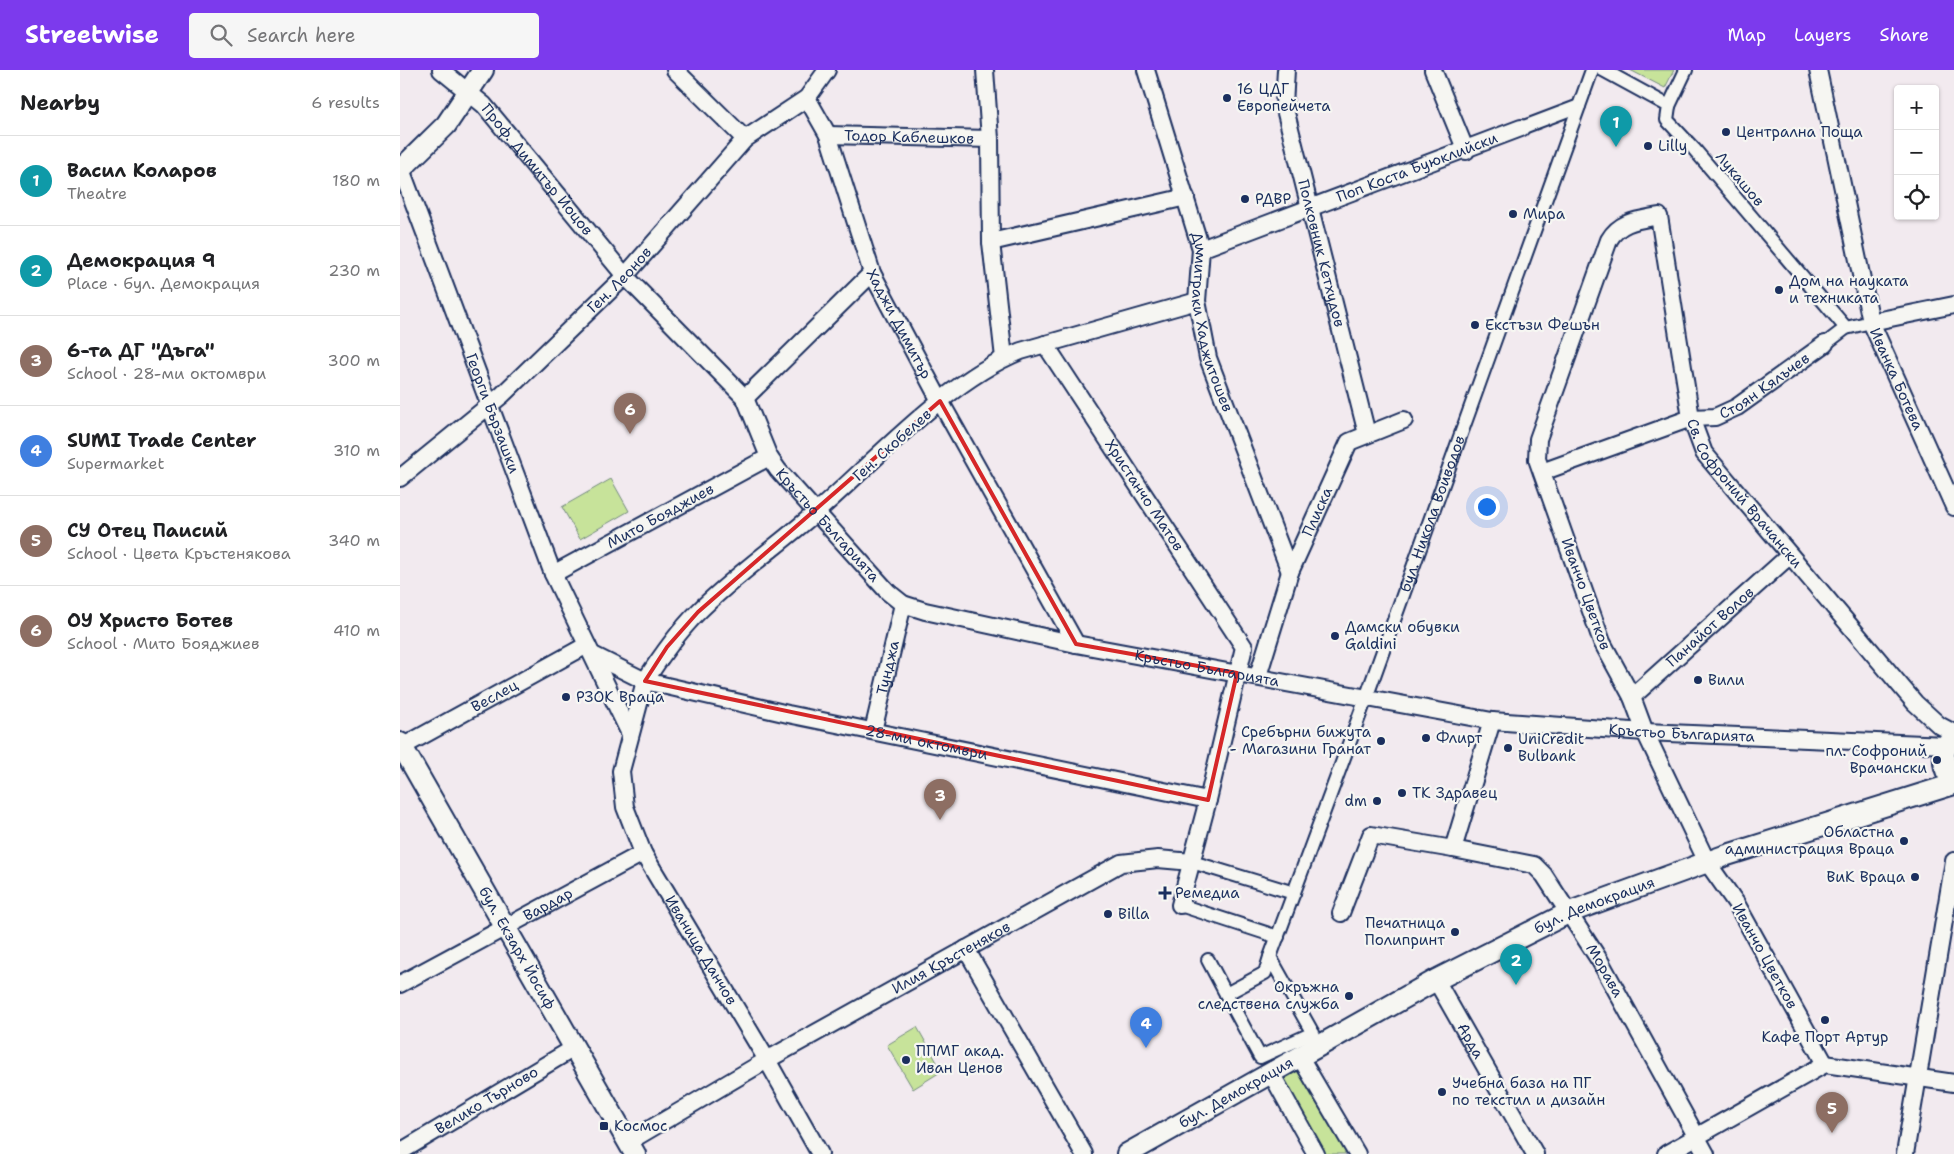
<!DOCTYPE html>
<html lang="en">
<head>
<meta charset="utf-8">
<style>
  body { margin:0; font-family:"Shantell Sans",sans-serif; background:#f6f6f6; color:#202124 }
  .controls { position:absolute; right:15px; top:15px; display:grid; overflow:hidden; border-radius:5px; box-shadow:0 1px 4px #0004 }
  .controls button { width:45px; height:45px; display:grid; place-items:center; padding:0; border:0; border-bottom:1px solid #e0e0e0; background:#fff; color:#202124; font:25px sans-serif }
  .you { position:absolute; left:1086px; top:436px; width:18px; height:18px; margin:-12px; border:4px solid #fff; border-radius:50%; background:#1a73e8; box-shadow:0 0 0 8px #1a73e833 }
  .badge { display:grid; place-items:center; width:32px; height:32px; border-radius:50%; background:#7c3aed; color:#fff; font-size:16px; font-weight:700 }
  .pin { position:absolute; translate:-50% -41px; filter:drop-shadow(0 1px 2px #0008) }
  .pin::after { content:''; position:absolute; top:26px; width:18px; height:15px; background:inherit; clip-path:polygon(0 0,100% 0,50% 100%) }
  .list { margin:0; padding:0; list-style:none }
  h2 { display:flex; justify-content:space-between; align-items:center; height:65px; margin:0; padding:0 20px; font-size:21px }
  h2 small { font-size:16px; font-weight:400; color:#757577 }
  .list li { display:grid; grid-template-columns:32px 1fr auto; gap:15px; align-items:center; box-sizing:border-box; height:90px; padding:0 20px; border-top:1px solid #e0e0e0 }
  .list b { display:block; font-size:19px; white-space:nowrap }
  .list p { margin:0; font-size:16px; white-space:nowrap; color:#757577 }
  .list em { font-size:16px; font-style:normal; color:#757577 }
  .icon { flex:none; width:28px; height:28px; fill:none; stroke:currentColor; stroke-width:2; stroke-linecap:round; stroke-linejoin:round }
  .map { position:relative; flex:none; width:1554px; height:1084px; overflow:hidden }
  header { display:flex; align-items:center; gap:30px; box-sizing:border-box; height:70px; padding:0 25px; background:#7c3aed; color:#fff }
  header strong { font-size:24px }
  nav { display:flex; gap:28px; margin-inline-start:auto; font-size:18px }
  .search { width:350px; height:45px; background:#f6f6f6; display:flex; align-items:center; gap:12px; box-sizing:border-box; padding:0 18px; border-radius:5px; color:#757577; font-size:19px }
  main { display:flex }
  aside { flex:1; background:#fff }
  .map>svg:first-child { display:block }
  .green { fill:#c7e39a; stroke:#71897c }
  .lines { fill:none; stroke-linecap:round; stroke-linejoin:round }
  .pedestrian-casing { stroke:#1b2f5e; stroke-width:16 }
  .minor-casing { stroke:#1b2f5e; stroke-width:20 }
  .tertiary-casing { stroke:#1b2f5e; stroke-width:24 }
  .pedestrian { stroke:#f6f6f2; stroke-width:12 }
  .minor { stroke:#f6f6f2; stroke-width:16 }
  .tertiary { stroke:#f6f6f2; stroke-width:20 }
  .marked { fill:none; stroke:#d62828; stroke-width:4; stroke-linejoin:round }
  .poi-dot { fill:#1b2f5e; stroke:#f6f6f2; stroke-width:2 }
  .labels { text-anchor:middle; stroke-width:4.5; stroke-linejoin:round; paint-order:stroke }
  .poi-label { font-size:15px; fill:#1b2f5e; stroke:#f6f6f2; text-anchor:start }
  .street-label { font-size:15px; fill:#1b2f5e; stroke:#f6f6f2 }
</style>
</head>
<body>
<header>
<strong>Streetwise</strong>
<div class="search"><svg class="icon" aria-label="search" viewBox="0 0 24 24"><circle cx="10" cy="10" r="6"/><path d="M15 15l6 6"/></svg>Search here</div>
<nav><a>Map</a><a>Layers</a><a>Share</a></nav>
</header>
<main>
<aside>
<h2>Nearby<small>6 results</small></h2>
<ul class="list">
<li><span class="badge" style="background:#0f9aa8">1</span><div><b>Васил Коларов</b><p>Theatre</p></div><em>180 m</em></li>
<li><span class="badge" style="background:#0f9aa8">2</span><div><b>Демокрация 9</b><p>Place · бул. Демокрация</p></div><em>230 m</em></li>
<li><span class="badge" style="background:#8d6e63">3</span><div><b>6-та ДГ &quot;Дъга&quot;</b><p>School · 28-ми октомври</p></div><em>300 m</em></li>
<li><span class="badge" style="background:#3f7fe0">4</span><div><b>SUMI Trade Center</b><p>Supermarket</p></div><em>310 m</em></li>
<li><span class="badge" style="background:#8d6e63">5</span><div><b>СУ Отец Паисий</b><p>School · Цвета Кръстенякова</p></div><em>340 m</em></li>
<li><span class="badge" style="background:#8d6e63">6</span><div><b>ОУ Христо Ботев</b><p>School · Мито Бояджиев</p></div><em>410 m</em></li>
</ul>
</aside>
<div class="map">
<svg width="1554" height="1084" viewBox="0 0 1554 1084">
  <rect width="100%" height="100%" fill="#f2eaef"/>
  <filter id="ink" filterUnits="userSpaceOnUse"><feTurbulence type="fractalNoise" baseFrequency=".02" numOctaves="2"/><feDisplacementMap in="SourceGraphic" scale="10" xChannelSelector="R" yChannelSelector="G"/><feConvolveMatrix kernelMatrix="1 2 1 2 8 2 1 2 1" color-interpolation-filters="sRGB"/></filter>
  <g filter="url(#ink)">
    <!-- green -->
    <g class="green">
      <path d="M1230 0H1274L1265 18Z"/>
      <path d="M211 409 229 441 180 469 162 437Z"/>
      <path d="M517 957 542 1001 513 1019 487 975Z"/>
      <path d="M900 987 957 1084H918L871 1003Z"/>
    </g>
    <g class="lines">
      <defs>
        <g id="pedestrian">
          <path d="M1203 0 1269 36 1267 50 1294 79 1446 258"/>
          <path d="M1269 36 1286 0"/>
          <path d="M1121 58 1179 36"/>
          <path d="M1425 274 1446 258 1471 252"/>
          <path d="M792 792 894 823"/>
          <path d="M780 835 878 867"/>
          <path id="s1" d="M870 887 966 628 1192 0"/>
          <path d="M808 890 826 924"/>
          <path d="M913 963 860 987 826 924 865 903 870 887 920 976"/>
        </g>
        <g id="minor">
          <path id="s2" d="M41 0 84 35 225 206 345 328 369 387 378 400 488 522 503 534 525 541 676 574 1092 651 1245 662 1546 675"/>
          <path d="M275 0 345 69"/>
          <path d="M585 0 590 69 591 172 604 288"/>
          <path id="s3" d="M746 0 801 179 797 231 808 288 890 502"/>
          <path id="s4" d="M886 0 884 35 967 364"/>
          <path d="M1033 0 1066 81"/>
          <path id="s5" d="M1418 0 1471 252 1554 437"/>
          <path id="s6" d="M407 28 428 65 472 203 540 331 676 574"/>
          <path id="s7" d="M428 65 590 69"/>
          <path id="s8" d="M1 99 153 504 230 664"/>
          <path d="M591 172 786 127"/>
          <path id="s9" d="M801 179 1121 58"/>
          <path id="s10" d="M797 231 621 281C550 309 480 386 422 437 382 473 336 504 298 542 277 563 261 586 245 611L388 644 808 730"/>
          <path d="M1471 252 1554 235"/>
          <path id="s11" d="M645 274 844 577 808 730 780 835"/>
          <path d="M345 328 472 203"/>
          <path id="s12" d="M1142 402 1291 348 1315 347 1337 337 1425 274"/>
          <path id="s13" d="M0 408 102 325 225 206 345 69 407 28 427 0"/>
          <path id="s14" d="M153 504 369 387"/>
          <path id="s15" d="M193 585 245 611 221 701 225 737 243 783 367 990 420 1084"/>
          <path id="s16" d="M858 606 890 502 949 372 1004 350"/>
          <path id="s17" d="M1232 627 1389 486"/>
          <path id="s18" d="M473 661 503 534"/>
          <path id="s19" d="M0 678 187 575"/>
          <path id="s20" d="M1053 779 1134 795 1144 805 1200 891 1306 1084"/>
          <path d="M941 843 971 765 1053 779 1092 651"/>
          <path d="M566 879 684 1084"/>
          <path id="s21" d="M1036 910 1135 1084"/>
          <path id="s22" d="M0 914 243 783"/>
          <path d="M900 987 957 1084"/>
          <path id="s23" d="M1425 994 1336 833 1307 792 1245 662 1232 627 1202 572 1137 389 1138 369 1209 170C1220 151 1239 150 1259 146L1291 348 1304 383 1515 633 1539 655 1554 663"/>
          <path d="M871 1003 916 1084"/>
          <path id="s24" d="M228 1072 367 990 721 793 758 789 792 792"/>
          <path id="s25" d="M0 1082 174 978"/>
          <path d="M1266 1084 1425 994 1554 1013"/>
          <path d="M1505 1084 1554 791"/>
        </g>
        <g id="tertiary">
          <path d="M0 100 46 55 83 0"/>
          <path d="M1554 664C1541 679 1540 698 1554 712"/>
          <path id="s26" d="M0 673 235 1084"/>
          <path id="s27" d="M727 1084 1036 910 1170 842 1324 786 1554 714"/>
        </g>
      </defs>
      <!-- pedestrian casing -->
      <use href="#pedestrian" class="pedestrian-casing"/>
      <!-- minor casing -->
      <use href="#minor" class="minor-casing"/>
      <!-- tertiary casing -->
      <use href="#tertiary" class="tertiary-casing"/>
      <!-- pedestrian -->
      <use href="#pedestrian" class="pedestrian"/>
      <!-- minor -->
      <use href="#minor" class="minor"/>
      <!-- tertiary -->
      <use href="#tertiary" class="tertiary"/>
    </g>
  </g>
  <!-- marked area -->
  <path class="marked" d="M540 331 676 574 837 603 808 730 245 611 267 577 298 542Z"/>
  <!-- markers -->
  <g class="poi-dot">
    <circle cx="827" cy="28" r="5"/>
    <circle cx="1326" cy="62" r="5"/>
    <circle cx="1248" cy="76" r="5"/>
    <circle cx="845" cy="129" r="5"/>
    <circle cx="1113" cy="144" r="5"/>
    <circle cx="1379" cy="220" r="5"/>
    <circle cx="1075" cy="255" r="5"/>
    <circle cx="935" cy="566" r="5"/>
    <circle cx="1298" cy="610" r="5"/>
    <circle cx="166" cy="627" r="5"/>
    <circle cx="1026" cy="668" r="5"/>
    <circle cx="981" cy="671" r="5"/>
    <circle cx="1108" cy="678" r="5"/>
    <circle cx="1537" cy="690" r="5"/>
    <circle cx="1002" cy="723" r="5"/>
    <circle cx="977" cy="731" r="5"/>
    <circle cx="1504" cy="771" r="5"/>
    <circle cx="1515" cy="807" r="5"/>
    <path d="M762.5 815.5h5v5h5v5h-5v5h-5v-5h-5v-5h5z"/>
    <circle cx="708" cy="844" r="5"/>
    <circle cx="1055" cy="862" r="5"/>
    <circle cx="949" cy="926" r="5"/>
    <circle cx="1425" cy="950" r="5"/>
    <circle cx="506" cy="990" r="5"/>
    <circle cx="1042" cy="1022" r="5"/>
    <rect x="199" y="1051" width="10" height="10" rx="2.5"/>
  </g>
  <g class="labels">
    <!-- poi labels -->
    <g class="poi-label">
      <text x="837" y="24">16 ЦДГ<tspan x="837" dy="17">Европейчета</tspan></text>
      <text x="1336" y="67">Централна Поща</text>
      <text x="1258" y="81">Lilly</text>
      <text x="855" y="134">РДВР</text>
      <text x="1123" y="149">Мира</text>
      <text x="1389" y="216">Дом на науката<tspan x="1389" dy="17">и техниката</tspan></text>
      <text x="1085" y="260">Екстъзи Фешън</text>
      <text x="945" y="562">Дамски обувки<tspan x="945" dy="17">Galdini</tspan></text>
      <text x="1308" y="615">Вили</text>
      <text x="176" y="632">РЗОК Враца</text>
      <text x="971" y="667" text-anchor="end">Сребърни бижута<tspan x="971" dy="17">- Магазини Гранат</tspan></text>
      <text x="1036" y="673">Флирт</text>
      <text x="1118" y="674">UniCredit<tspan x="1118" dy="17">Bulbank</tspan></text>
      <text x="1527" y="686" text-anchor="end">пл. Софроний<tspan x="1527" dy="17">Врачански</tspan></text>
      <text x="1012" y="728">ТК Здравец</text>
      <text x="967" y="736" text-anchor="end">dm</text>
      <text x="1494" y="767" text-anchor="end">Областна<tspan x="1494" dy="17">администрация Враца</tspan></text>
      <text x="1505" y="812" text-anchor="end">ВиК Враца</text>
      <text x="775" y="828">Ремедиа</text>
      <text x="718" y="849">Billa</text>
      <text x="1045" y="858" text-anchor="end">Печатница<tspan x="1045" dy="17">Полипринт</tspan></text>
      <text x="939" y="922" text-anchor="end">Окръжна<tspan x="939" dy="17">следствена служба</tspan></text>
      <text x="1425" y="972" text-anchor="middle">Кафе Порт Артур</text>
      <text x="516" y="986">ППМГ акад.<tspan x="516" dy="17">Иван Ценов</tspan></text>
      <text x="1052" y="1018">Учебна база на ПГ<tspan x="1052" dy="17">по текстил и дизайн</tspan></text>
      <text x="214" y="1061">Космос</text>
    </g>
    <!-- street labels -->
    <g class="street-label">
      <text dy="5" stroke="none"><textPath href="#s7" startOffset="81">Тодор Каблешков</textPath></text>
      <text dy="5" stroke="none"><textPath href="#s9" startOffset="231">Поп Коста Буюклийски</textPath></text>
      <text dy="5" stroke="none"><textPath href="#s2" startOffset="139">Проф. Димитър Йоцов</textPath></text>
      <text transform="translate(1340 109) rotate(50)" y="5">Лукашов</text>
      <text dy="5" stroke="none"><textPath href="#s4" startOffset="188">Полковник Кетхудов</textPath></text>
      <text dy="5" stroke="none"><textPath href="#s13" startOffset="296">Ген. Леонов</textPath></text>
      <text dy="5" stroke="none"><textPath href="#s3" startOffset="262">Димитраки Хаджитошев</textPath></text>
      <text dy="5" stroke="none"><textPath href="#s6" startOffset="245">Хаджи Димитър</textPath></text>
      <text dy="5" stroke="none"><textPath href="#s5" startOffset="320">Иванка Ботева</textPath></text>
      <text dy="5" stroke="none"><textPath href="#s12" startOffset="241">Стоян Кялъчев</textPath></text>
      <text dy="5" stroke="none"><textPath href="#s8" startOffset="261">Георги Бързашки</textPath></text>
      <text transform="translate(492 375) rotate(-42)" y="5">Ген. Скобелев</text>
      <text dy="5" stroke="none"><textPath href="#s23" startOffset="1259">Св. Софроний Врачански</textPath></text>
      <text dy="5" stroke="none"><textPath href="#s11" startOffset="181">Христанчо Матов</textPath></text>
      <text dy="5" stroke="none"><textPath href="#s16" startOffset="175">Плиска</textPath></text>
      <text dy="5" stroke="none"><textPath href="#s1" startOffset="472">бул. Никола Войводов</textPath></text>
      <text dy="5" stroke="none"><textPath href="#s14" startOffset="122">Мито Бояджиев</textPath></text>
      <text dy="5" stroke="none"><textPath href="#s2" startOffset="602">Кръстьо Българията</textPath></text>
      <text transform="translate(1186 524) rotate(70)" y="5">Иванчо Цветков</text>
      <text dy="5" stroke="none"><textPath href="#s17" startOffset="105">Панайот Волов</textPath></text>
      <text dy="5" stroke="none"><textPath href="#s18" startOffset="65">Тунджа</textPath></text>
      <text dy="5" stroke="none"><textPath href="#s2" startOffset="1022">Кръстьо Българията</textPath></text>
      <text dy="5" stroke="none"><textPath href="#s19" startOffset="108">Веслец</textPath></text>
      <text dy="5" stroke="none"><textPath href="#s2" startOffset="1502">Кръстьо Българията</textPath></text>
      <text dy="5" stroke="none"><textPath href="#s10" startOffset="975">28-ми октомври</textPath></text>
      <text dy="5" stroke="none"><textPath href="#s22" startOffset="168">Вардар</textPath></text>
      <text dy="5" stroke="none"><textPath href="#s27" startOffset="530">бул. Демокрация</textPath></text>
      <text dy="5" stroke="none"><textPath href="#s26" startOffset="236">бул. Екзарх Йосиф</textPath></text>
      <text dy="5" stroke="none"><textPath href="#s15" startOffset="350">Иваница Данчов</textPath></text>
      <text transform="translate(1365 886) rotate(61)" y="5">Иванчо Цветков</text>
      <text dy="5" stroke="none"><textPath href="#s24" startOffset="372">Илия Кръстеняков</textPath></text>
      <text dy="5" stroke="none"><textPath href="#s20" startOffset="210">Морава</textPath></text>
      <text dy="5" stroke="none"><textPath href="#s21" startOffset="70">Арда</textPath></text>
      <text dy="5" stroke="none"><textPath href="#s27" startOffset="125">бул. Демокрация</textPath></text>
      <text dy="5" stroke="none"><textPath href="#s25" startOffset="101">Велико Търново</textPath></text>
    </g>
  </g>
</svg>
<div class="controls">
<button>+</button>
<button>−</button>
<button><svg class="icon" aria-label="locate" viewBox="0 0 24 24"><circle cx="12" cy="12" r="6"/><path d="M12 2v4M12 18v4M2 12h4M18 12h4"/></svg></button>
</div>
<div class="you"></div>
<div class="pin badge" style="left:1216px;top:77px;background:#0f9aa8">1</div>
<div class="pin badge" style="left:1116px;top:915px;background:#0f9aa8">2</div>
<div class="pin badge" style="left:540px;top:750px;background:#8d6e63">3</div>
<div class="pin badge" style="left:746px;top:978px;background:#3f7fe0">4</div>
<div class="pin badge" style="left:1432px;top:1063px;background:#8d6e63">5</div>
<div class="pin badge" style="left:230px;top:364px;background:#8d6e63">6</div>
</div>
</main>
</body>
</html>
